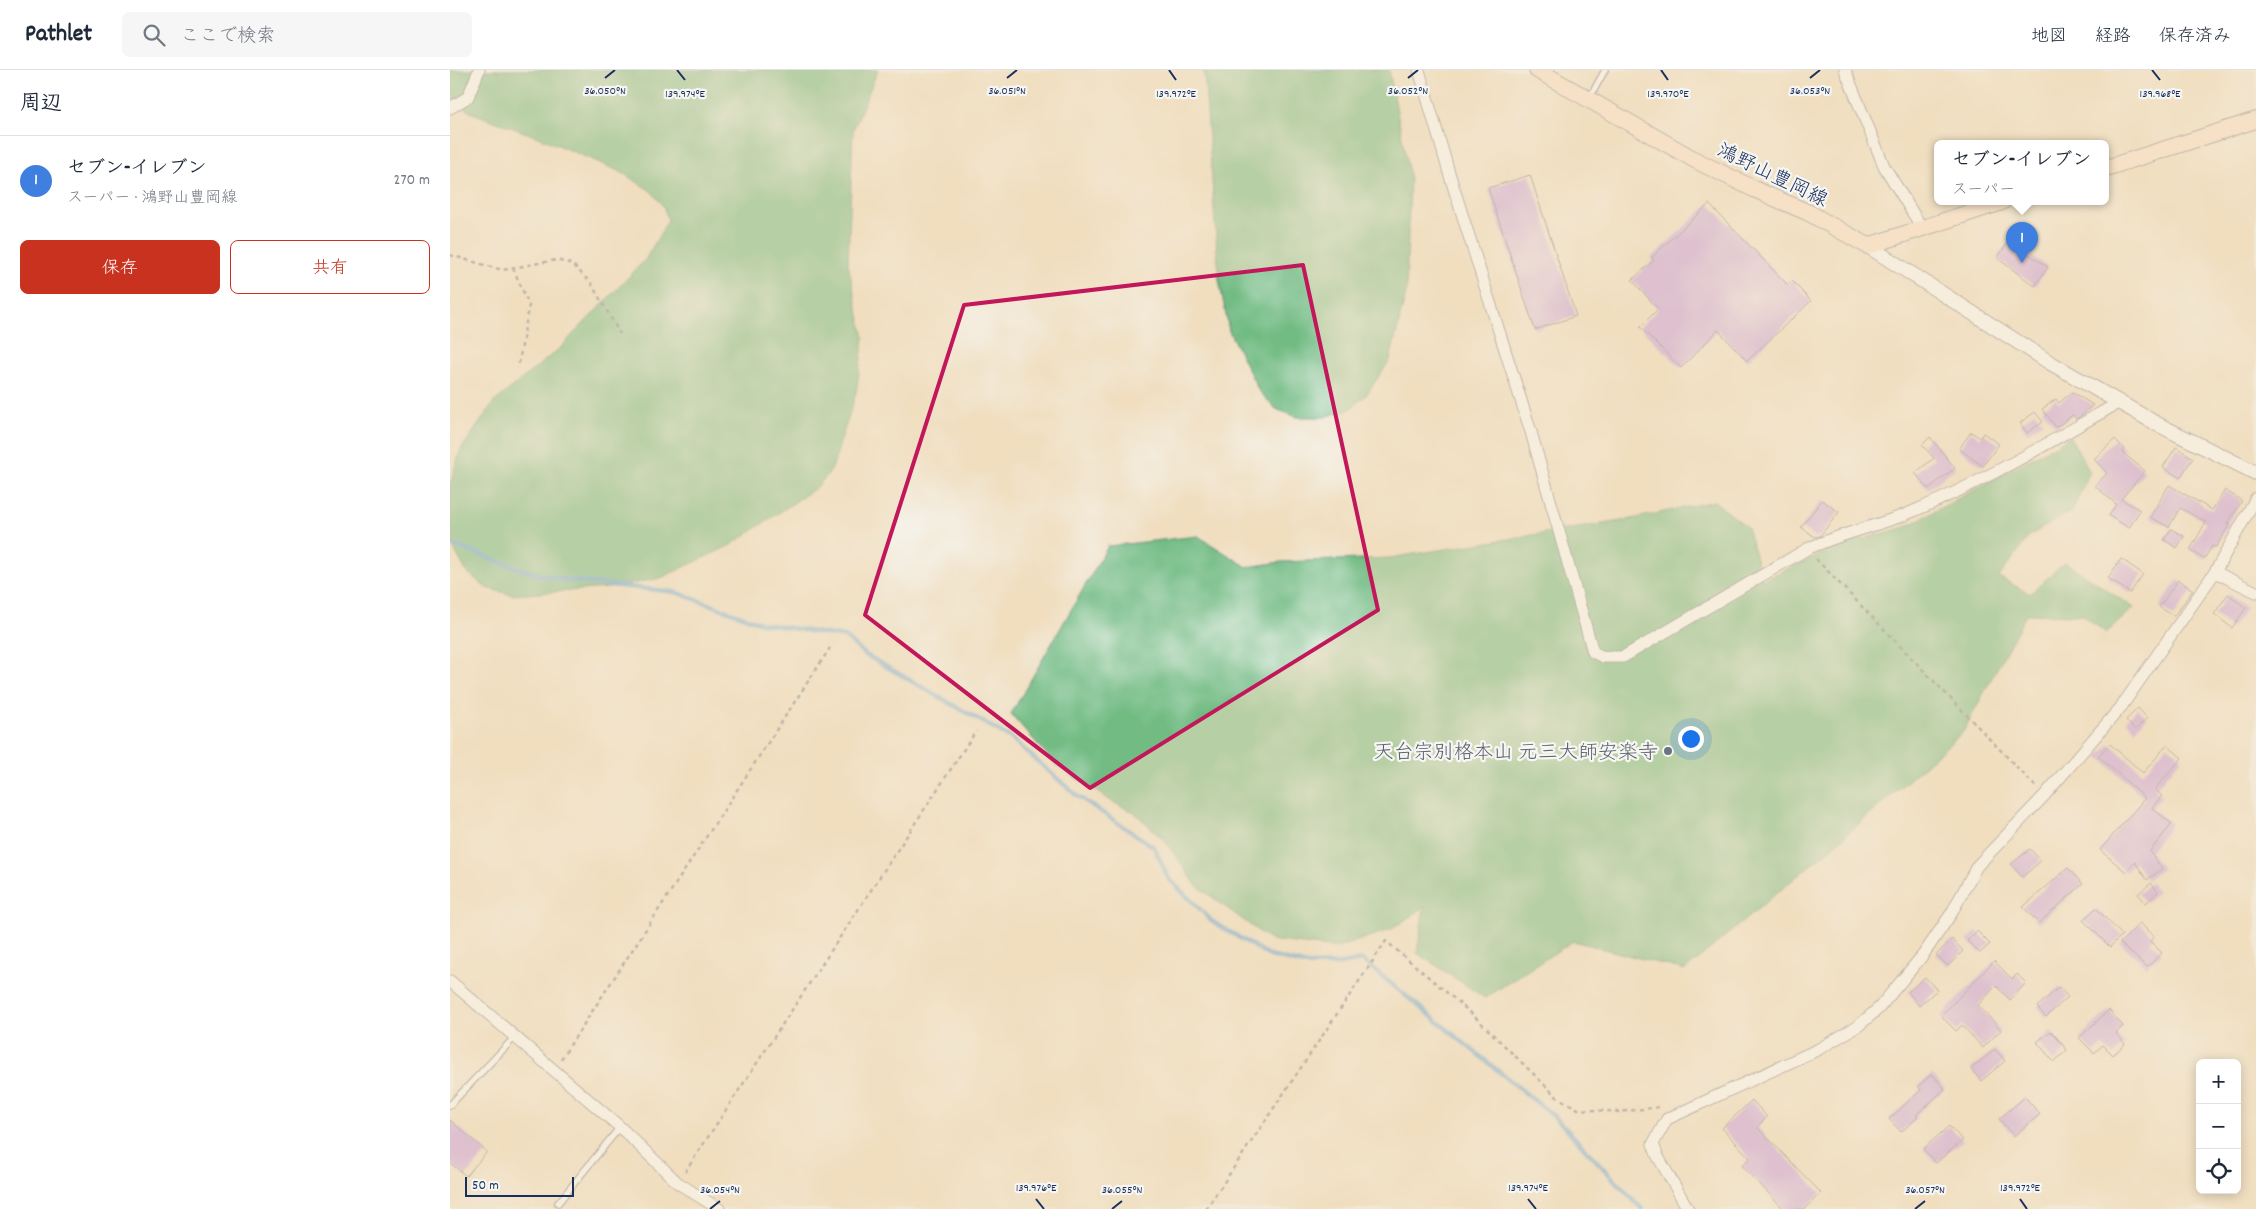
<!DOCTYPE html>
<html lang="ja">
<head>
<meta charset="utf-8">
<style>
  body { margin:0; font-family:Dekko,"Klee One",sans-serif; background:#f6f6f7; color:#1f2937 }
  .controls { position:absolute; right:15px; bottom:15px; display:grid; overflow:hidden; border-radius:8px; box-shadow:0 2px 12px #0003 }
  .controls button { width:45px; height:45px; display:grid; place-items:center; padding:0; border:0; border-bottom:1px solid #e0e1e3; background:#fff; color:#1f2937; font:25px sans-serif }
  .scale { position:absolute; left:15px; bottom:12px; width:109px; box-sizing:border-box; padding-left:5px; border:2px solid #1b2f5e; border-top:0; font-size:14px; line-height:18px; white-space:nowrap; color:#1b2f5e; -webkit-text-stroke:4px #f6f6f2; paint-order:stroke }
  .you { position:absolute; left:1240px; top:668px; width:18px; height:18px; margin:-12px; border:4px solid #fff; border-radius:50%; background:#1a73e8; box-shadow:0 0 0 8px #1a73e833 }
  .badge { display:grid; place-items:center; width:32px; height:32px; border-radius:50%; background:#c8321e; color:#fff; font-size:16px; font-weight:700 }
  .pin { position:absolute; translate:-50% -41px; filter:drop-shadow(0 1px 2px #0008) }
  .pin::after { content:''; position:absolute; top:26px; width:18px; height:15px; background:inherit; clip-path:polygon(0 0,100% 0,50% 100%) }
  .popup { position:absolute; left:1484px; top:70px; width:175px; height:65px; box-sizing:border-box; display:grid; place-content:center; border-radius:8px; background:#fff; filter:drop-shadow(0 1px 4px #0005); font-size:16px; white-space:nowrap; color:#747a83 }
  .popup b { font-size:19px; color:#1f2937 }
  .popup::after { content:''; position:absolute; left:50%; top:100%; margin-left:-10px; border:10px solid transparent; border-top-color:#fff }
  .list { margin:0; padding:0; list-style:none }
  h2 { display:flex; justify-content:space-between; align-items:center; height:65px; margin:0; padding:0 20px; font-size:21px }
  h2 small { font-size:16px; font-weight:400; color:#747a83 }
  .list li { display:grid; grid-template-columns:32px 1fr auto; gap:15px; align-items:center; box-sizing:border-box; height:90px; padding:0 20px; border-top:1px solid #e0e1e3 }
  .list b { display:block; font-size:19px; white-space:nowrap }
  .list p { margin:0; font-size:16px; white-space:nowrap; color:#747a83 }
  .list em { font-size:16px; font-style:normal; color:#747a83 }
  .actions { display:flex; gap:10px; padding:15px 20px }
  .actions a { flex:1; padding:11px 0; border:1px solid #c8321e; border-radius:8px; text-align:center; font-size:18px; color:#c8321e }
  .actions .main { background:#c8321e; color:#fff }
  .icon { flex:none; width:28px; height:28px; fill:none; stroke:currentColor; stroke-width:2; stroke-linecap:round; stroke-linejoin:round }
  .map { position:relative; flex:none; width:1806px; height:1139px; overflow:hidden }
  header { display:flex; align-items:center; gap:30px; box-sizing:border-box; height:70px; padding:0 25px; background:#fff; border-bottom:1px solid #e0e1e3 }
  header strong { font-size:24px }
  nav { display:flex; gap:28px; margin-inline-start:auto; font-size:18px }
  .search { width:350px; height:45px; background:#f6f6f7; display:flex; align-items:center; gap:12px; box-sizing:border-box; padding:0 18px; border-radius:8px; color:#747a83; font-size:19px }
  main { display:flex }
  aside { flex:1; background:#fff }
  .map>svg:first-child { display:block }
  .forest { fill:#72bc84; stroke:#467671 }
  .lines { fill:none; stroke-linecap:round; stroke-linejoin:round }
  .stream { stroke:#61a4d5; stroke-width:4.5 }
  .building { fill:#c89ce1 }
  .service-casing { stroke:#86868e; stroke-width:8 }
  .minor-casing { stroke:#86868e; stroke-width:13 }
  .tertiary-casing { stroke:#86868e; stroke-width:16 }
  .secondary-casing { stroke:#86868e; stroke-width:18 }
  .path { stroke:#86868e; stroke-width:2.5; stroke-dasharray:4 4; stroke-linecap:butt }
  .service { stroke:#fff; stroke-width:5.5 }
  .minor { stroke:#fff; stroke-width:11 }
  .tertiary { stroke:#fff; stroke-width:14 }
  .secondary { stroke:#fde4d1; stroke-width:16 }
  .marked { fill:none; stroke:#c2185b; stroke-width:4; stroke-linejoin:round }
  .ticks { fill:none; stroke:#1b2f5e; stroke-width:2 }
  .worship-dot { fill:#6b7280; stroke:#f6f6f2; stroke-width:2 }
  .labels { text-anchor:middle; stroke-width:4.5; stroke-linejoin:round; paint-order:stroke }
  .street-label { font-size:20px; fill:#1b2f5e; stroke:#f6f6f2 }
  .worship-label { font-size:20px; fill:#5b616d; stroke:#f6f6f2; text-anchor:end }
  .ticks-label { font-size:12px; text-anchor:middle; fill:#1b2f5e; stroke:#f6f6f2; stroke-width:4.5; stroke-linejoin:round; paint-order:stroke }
</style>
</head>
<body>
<header>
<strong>Pathlet</strong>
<div class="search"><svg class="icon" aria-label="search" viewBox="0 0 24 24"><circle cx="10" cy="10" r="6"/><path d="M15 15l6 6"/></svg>ここで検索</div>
<nav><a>地図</a><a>経路</a><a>保存済み</a></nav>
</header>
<main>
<aside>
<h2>周辺<small></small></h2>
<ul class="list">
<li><span class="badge" style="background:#3f7fe0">1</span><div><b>セブン-イレブン</b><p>スーパー · 鴻野山豊岡線</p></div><em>270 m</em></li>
</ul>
<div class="actions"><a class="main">保存</a><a>共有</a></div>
</aside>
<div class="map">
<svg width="1806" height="1139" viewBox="0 0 1806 1139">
  <rect width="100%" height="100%" fill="#f6f6f2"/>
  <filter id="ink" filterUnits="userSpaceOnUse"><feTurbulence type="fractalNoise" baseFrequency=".02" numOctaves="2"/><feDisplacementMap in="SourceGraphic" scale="10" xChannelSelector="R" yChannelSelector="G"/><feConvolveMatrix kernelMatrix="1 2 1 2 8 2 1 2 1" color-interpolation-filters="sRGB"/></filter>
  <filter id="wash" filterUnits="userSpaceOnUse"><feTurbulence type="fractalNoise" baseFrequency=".0096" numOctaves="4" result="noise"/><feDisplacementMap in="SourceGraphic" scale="20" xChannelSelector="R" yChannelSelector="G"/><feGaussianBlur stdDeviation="1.12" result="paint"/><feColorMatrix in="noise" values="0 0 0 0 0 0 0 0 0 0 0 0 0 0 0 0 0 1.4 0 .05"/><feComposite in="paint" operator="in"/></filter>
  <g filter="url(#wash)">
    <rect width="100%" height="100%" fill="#f0debf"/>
    <!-- forest -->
    <g class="forest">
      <path d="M0 0H428L403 60 398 194 414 268 406 323 382 399 367 417 281 475 211 508 159 518 62 525 36 518 16 501 0 472V414L10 381 44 332 110 278 195 190 218 150 213 136 201 121 171 102 96 70 20 42 0 27Z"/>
      <path d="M754 0H939L960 109 956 223 940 290 916 325 900 339 874 347H847L826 339 809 321 779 261 769 209Z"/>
      <path d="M1620 367 1640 402 1622 441 1580 465 1549 507 1580 524 1615 492 1684 538 1656 563 1633 545 1576 544 1513 662 1394 767 1235 900 1123 871 1035 928 967 883 974 837 942 859 887 878 820 870 746 815 715 771 685 743 661 731 607 696 561 644 658 476 748 466 797 497 831 492 939 488 1177 450 1264 431 1297 457 1312 510 1394 474 1456 457Z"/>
    </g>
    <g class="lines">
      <!-- stream -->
      <path class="stream" d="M0 474 85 504 123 511 225 522 311 553 395 567 416 585 561 668 626 725 704 777 719 809 763 852 820 886 858 895 891 894 912 890 1106 1048 1192 1139"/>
    </g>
    <g id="blocks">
      <!-- building -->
      <g class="building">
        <path d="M1080 105 1126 246 1085 260 1038 118Z"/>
        <path d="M1259 134 1338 215 1342 211 1361 231 1297 291 1268 260 1231 298 1190 257 1208 239 1182 210 1204 190 1201 188Z"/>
        <path d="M1559 171 1598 197 1585 216 1547 188Z"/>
        <path d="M1622 322 1643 335 1631 346 1626 349 1623 345 1606 357 1592 339 1606 329 1609 333Z"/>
        <path d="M1585 342 1593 352 1577 363 1570 353Z"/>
        <path d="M1521 362 1530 368 1533 363 1549 374 1533 396 1509 379Z"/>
        <path d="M1480 367 1505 398 1478 419 1465 403 1484 388 1472 375Z"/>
        <path d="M1665 369 1674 379 1672 382 1695 401 1671 429 1690 440 1679 458 1659 446 1666 434 1645 416 1657 403 1644 389Z"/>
        <path d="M1726 377 1743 388 1730 408 1713 397Z"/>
        <path d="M1719 415 1762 440 1775 420 1792 431 1777 454 1779 455 1766 477 1762 476 1754 489 1740 480 1756 452 1730 438 1719 457 1700 447Z"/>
        <path d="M1372 430 1389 442 1370 466 1365 467 1351 457Z"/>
        <path d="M1721 459 1734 466 1727 478 1714 470Z"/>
        <path d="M1671 489 1693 504 1680 523 1658 508Z"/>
        <path d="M1728 510 1743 520 1724 546 1709 537Z"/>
        <path d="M1778 524 1796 538 1782 558 1764 544Z"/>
        <path d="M1688 638 1697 648 1685 660 1676 650Z"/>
        <path d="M1660 674 1693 703 1717 675 1732 688 1705 719 1712 726 1702 738 1722 754 1700 781 1712 799 1697 810 1685 792 1676 802 1650 780 1695 728 1648 686Z"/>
        <path d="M1580 779 1591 791 1572 807 1561 794Z"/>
        <path d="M1618 798 1633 814 1589 853 1573 837Z"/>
        <path d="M1701 813 1708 822 1696 833 1688 824Z"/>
        <path d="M1646 838 1672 865 1660 877 1633 850Z"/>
        <path d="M1690 853 1704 867 1700 871 1712 883 1697 897 1670 873Z"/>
        <path d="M1527 861 1540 874 1530 883 1517 871Z"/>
        <path d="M1502 869 1513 881 1498 896 1486 885Z"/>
        <path d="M1544 891 1562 909 1567 904 1576 913 1560 930 1546 916 1528 935 1551 960 1533 978 1512 955 1506 961 1491 946Z"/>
        <path d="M1475 907 1487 920 1469 936 1458 922Z"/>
        <path d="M1609 917 1618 927 1596 947 1587 937Z"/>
        <path d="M1659 940 1673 956 1666 963 1675 974 1663 985 1653 975 1644 983 1629 968Z"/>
        <path d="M1601 961 1617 980 1604 992 1587 972Z"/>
        <path d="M1545 979 1555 991 1531 1011 1521 999Z"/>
        <path d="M1482 1004 1495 1019 1466 1045 1468 1047 1451 1062 1439 1049 1471 1020 1468 1016Z"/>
        <path d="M1575 1027 1590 1044 1564 1066 1549 1049Z"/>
        <path d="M1302 1030 1317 1047 1307 1057 1371 1123 1354 1139H1334L1292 1096 1300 1088 1272 1058Z"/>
        <path d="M0 1050 37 1082 16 1106 0 1093Z"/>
        <path d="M1499 1056 1513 1070 1486 1093 1473 1079Z"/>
      </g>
    </g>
  </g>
  <g filter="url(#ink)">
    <use href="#blocks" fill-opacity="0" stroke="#86868e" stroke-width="1"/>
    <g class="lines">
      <defs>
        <g id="service">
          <path d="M1139 29 1155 0"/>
          <path d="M0 1035 64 968"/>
          <path d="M108 1133 170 1057"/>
        </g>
        <g id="minor">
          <path d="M969 0 1000 106 1081 362 1143 582 1153 587H1173L1357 479C1391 463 1429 456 1464 441 1535 411 1602 371 1668 333"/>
          <path d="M1395 0 1434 96 1472 158"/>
          <path d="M0 38 18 27 29 0"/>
          <path d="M1765 502 1806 522"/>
          <path d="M0 911 170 1057 228 1113 269 1139"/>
          <path d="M1238 1139 1207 1085 1203 1074 1217 1049 1369 979 1408 956 1429 938 1473 885 1501 844 1527 796 1594 726 1671 637 1765 502 1806 428"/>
        </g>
        <path id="tertiary" d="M1418 176 1599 292 1707 354 1806 403"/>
        <g id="secondary">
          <path d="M1087 0 1247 91 1304 119 1359 143 1418 176 1552 132"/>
          <path d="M1656 98 1806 50"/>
        </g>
      </defs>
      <!-- service casing -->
      <use href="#service" class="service-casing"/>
      <!-- minor casing -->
      <use href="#minor" class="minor-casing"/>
      <!-- tertiary casing -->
      <use href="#tertiary" class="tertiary-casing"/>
      <!-- secondary casing -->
      <use href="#secondary" class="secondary-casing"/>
      <!-- path -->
      <g class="path">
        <path d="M0 185 52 200 106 190 122 194 141 213 170 264"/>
        <path d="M63 198 79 235 68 298"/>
        <path d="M1366 489 1586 717"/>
        <path d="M111 989 380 578"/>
        <path d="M235 1102 526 661"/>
        <path d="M756 1139 936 871 1021 943 1107 1027 1128 1039 1170 1042 1210 1037"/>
      </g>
      <!-- service -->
      <use href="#service" class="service"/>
      <!-- minor -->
      <use href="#minor" class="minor"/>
      <!-- tertiary -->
      <use href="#tertiary" class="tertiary"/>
      <!-- secondary -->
      <use href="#secondary" class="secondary"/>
    </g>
  </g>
  <!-- marked area -->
  <path d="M0 0H1806V1139H0ZM853 195 928 540 640 718 415 545 514 235Z" fill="#f0debf" fill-opacity=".55" fill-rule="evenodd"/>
  <path class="marked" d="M853 195 928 540 640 718 415 545 514 235Z"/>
  <!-- ticks -->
  <path class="ticks" d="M227 0 235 10M719 0 726 10M1211 0 1218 10M1702 0 1710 10M155 8 165 0M557 8 567 0M958 8 968 0M1360 8 1370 0M586 1129 594 1139M1078 1129 1086 1139M1570 1129 1577 1139M260 1139 270 1131M662 1139 672 1131M1465 1139 1475 1131"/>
  <!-- markers -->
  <circle class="worship-dot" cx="1218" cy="681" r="5"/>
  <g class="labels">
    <!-- street labels -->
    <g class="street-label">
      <text transform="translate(1323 104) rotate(26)" y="7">鴻野山豊岡線</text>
    </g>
    <!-- worship labels -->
    <g class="worship-label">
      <text x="1208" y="688">天台宗別格本山 元三大師安楽寺</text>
    </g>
  </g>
  <g class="ticks-label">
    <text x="155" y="24">36.050°N</text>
    <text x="557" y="24">36.051°N</text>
    <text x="958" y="24">36.052°N</text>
    <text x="1360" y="24">36.053°N</text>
    <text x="235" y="27">139.974°E</text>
    <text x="726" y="27">139.972°E</text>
    <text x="1218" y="27">139.970°E</text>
    <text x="1710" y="27">139.968°E</text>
    <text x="586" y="1121">139.976°E</text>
    <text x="1078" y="1121">139.974°E</text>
    <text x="1570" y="1121">139.972°E</text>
    <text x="270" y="1123">36.054°N</text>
    <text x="672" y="1123">36.055°N</text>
    <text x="1475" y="1123">36.057°N</text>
  </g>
</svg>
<div class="controls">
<button>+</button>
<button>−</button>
<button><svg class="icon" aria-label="locate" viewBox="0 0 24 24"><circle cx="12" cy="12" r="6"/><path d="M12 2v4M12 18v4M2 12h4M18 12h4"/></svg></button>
</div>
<div class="scale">50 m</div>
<div class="you"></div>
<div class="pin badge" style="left:1572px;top:193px;background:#3f7fe0">1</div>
<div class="popup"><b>セブン-イレブン</b>スーパー</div>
</div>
</main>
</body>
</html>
